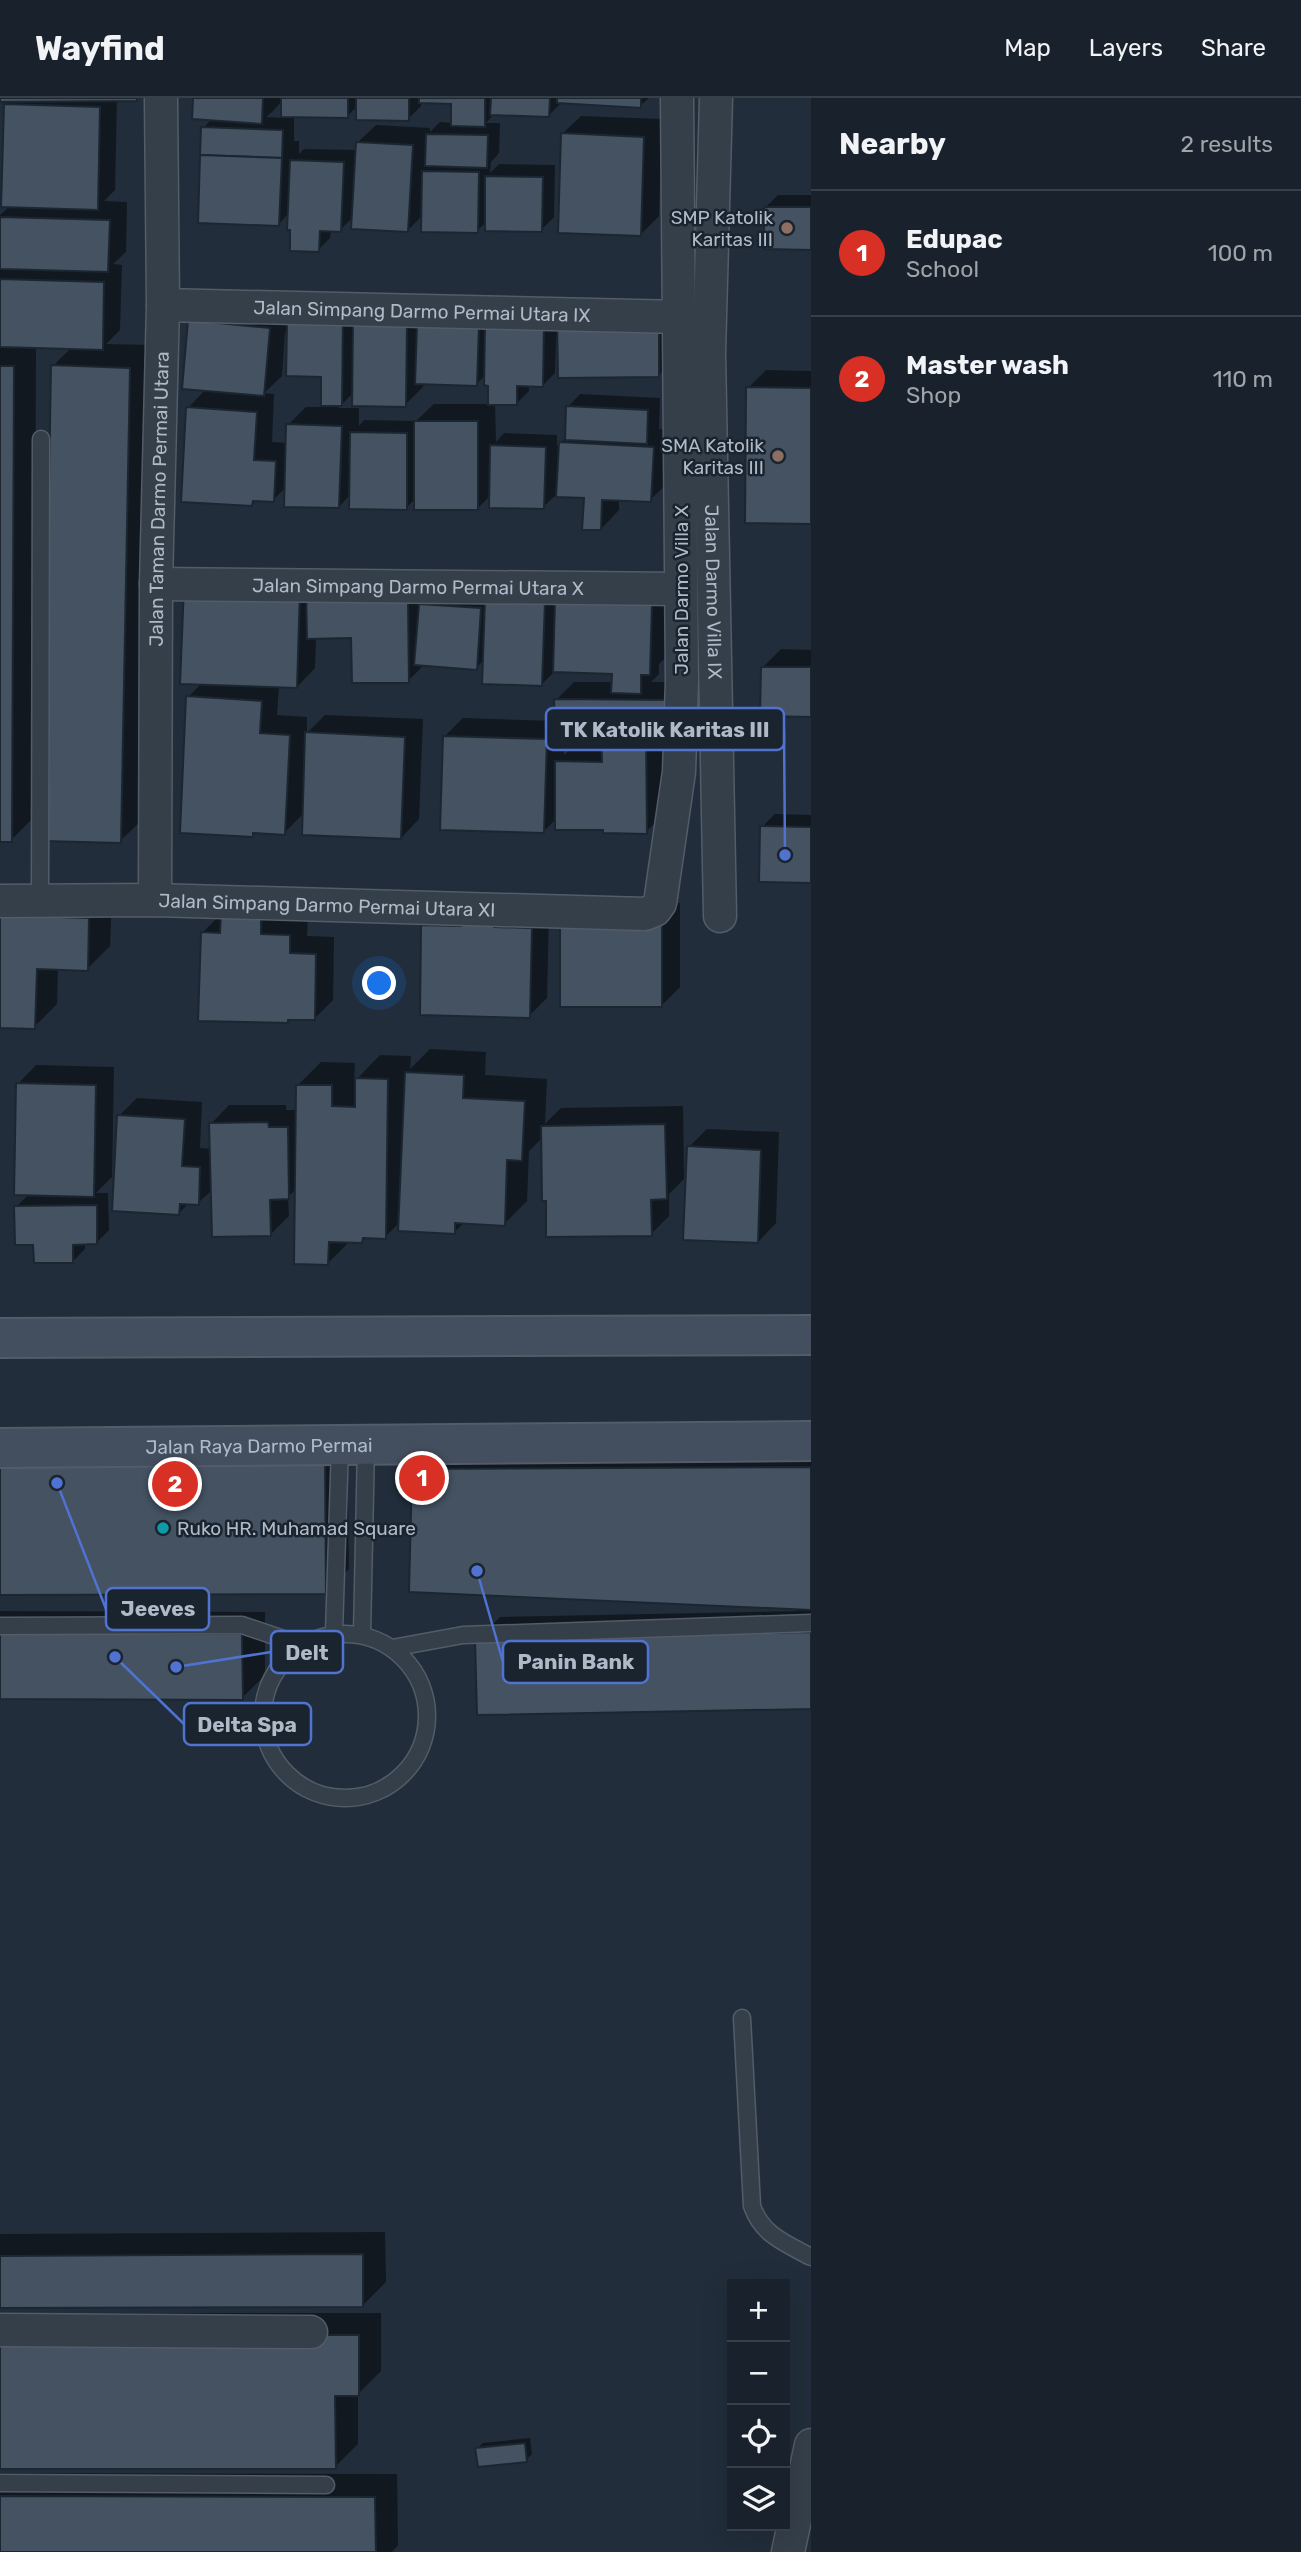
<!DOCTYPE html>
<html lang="en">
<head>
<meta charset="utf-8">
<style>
  body { margin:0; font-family:Rubik,sans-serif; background:#262f38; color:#f1f3f6 }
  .controls { position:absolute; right:21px; bottom:21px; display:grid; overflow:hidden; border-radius:0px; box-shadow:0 7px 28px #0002 }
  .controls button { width:63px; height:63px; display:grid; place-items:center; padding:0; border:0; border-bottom:2px solid #373f48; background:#19222c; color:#f1f3f6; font:35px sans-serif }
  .you { position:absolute; left:380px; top:886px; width:24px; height:24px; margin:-18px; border:5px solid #fff; border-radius:50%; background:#1a73e8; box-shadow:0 0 0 10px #1a73e833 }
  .badge { display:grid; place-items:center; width:46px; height:46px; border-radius:50%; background:#d93025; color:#fff; font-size:23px; font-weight:700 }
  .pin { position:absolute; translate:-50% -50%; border:4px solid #fff; box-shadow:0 2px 7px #0006 }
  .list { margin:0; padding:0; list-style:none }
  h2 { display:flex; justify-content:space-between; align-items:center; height:91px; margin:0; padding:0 28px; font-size:30px }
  h2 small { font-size:23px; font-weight:400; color:#9fa4a9 }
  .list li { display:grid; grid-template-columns:46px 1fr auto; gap:21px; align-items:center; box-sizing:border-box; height:126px; padding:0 28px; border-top:2px solid #373f48 }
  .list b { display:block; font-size:26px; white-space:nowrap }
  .list p { margin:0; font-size:23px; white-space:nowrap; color:#9fa4a9 }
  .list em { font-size:23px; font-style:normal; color:#9fa4a9 }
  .icon { flex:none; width:38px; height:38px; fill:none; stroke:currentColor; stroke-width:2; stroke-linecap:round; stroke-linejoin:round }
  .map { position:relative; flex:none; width:811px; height:2454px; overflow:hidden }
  header { display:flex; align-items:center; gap:42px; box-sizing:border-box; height:98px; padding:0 35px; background:#19222c; border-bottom:2px solid #373f48 }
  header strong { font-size:33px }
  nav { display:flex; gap:38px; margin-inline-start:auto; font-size:24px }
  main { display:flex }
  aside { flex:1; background:#19222c }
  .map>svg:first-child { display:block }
  .shadow { fill:#0007; fill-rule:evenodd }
  .building { fill:#445262; stroke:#1c2631; stroke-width:2 }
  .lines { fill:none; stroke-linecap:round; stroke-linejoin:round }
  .lane-casing { stroke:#535c68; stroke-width:19 }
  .street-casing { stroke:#535c68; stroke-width:35 }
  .secondary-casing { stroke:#535c68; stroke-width:42 }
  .lane { stroke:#353f4a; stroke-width:16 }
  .street { stroke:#353f4a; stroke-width:32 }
  .secondary { stroke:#434e5e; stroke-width:38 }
  .education-dot { fill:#8d6e63; stroke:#1a242f; stroke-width:2.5 }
  .culture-dot { fill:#0f9aa8; stroke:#1a242f; stroke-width:2.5 }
  .labels { text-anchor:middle; stroke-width:5; stroke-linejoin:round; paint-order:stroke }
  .poi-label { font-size:19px; fill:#b0b9c7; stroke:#1a242f; text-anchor:end }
  .street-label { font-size:19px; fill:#b0b9c7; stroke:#1a242f }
  .leader { fill:none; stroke:#5073d2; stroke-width:2.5 }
  .callout-dot { fill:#5073d2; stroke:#1a242f; stroke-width:2.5 }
  .callout { fill:#1a242f; stroke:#5073d2; stroke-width:2.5 }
  .callout-label { font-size:21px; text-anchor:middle; font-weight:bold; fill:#b0b9c7 }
</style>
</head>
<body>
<header>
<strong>Wayfind</strong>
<nav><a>Map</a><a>Layers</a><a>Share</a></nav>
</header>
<main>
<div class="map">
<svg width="811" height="2454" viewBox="0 0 811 2454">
  <rect width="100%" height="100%" fill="#212d3a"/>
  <!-- shadow -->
  <g class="shadow">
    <path d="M0 0H138L117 1 115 92 104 103 127 104 126 154 113 166 122 167 120 232 106 246 152 247 144 720 120 743 53 268 72 249 36 248 34 719 11 742H0V117L10 108 6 7 11 2H0Z"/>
    <path d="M195 0H649L640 8 562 4 549 17 495 15 486 25H500L499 55 491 64 490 75 499 66 555 67 554 119 541 132 486 124 477 133 423 117 407 133 353 119 340 132H331L330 140 318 152 289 115 279 126 203 30 212 21ZM283 2V20L266 19 272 14ZM421 3 453 4V25L440 24 430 34V30L376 27 357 45V52L304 51 299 56V43H294V17L347 19 358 7 408 21 421 8Z"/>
    <path d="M581 18 662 21 659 118 641 136 562 36Z"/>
    <path d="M778 97H811V150L766 109Z"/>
    <path d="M676 203 677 259 659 277 556 242 555 275 543 287H529V293L516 306 495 305 496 344 504 335 557 337V348L567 339 568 309 580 296 660 300 659 331 671 332 669 384 650 402 619 401V412L601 431 585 399 558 395 543 409 491 397 478 410 416 400 406 410 351 396 339 409 286 389 273 402 257 401 252 407 188 310 206 291 190 223 287 212 286 228 301 213ZM285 234H288L323 277V309H306L288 327V345L272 344 274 296 264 295 282 278ZM486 277 490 286V306H434L416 323 364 322 359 328V310H338L354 294 405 307 423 289 424 285 476 286Z"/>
    <path d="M766 272 811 273V425L748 290Z"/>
    <path d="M204 470 670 487 668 557 659 566V576L651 584H693L664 631V716L646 734 605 730 556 721 544 733 445 638 463 620 556 623V602L574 584H613V574L556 572 542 586 485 561 476 570 425 566 408 583 353 539H316L315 570 297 589 279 588 277 617 307 619V635L325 617 423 621 419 721 401 740 304 715 284 735 256 733 252 737 188 599 202 585 185 489ZM564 628 603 629V646H575L564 657Z"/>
    <path d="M781 551 811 552V617L762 570Z"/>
    <path d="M775 716 811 717V784L762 729Z"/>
    <path d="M0 793 112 798 110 848 87 871 58 870 57 906 34 929 0 928Z"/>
    <path d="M580 804 680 805V889L661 908Z"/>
    <path d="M441 809 549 812 547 900 529 918 423 828Z"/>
    <path d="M221 816 308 819 307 838 334 839 333 902 315 920H291L287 924 202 835Z"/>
    <path d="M430 951 486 954 485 977 547 981 545 1026 561 1010 683 1008 684 1081 669 1096V1118L651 1136 543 1039 529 1053 527 1103 504 1126 465 1124 454 1134 400 1124 385 1139H366L362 1143H350L328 1165 296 1091 288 1099 289 1118 271 1136 213 1091 198 1105H189L179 1115 119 1018 137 1000 202 1004 200 1050 212 1051 211 1026 229 1007H286V1012H298V987L321 964 355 965 354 984 380 957 411 958 410 971Z"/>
    <path d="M36 967 114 969 112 1079 96 1095H108L109 1132 97 1144 85 1145V1151L73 1163 35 1145 16 1109 29 1096 18 986Z"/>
    <path d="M707 1031 779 1034 776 1125 758 1144 689 1049Z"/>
    <path d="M347 1340 349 1471 326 1494 0 1496Z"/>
    <path d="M811 1346V1609L477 1542 500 1519 797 1513V1510L414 1371 437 1348Z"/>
    <path d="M0 1513 265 1514V1577L242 1600 0 1599Z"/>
    <path d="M385 2134 386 2184 363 2207 0 2209V2136Z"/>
    <path d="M0 2215H381V2273L358 2296V2346L335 2369H0Z"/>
    <path d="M530 2340 532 2356 526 2362 477 2351 483 2345Z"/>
    <path d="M0 2375 397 2376 398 2447 392 2454H0Z"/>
  </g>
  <!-- building -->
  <g class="building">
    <path d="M0 0H137V3L0 4Z"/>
    <path d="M193 0H263L262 26 192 21Z"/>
    <path d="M281 0H348V20L281 19Z"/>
    <path d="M356 0H409V23L356 22Z"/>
    <path d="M419 0H485V29L451 28V6L419 5Z"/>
    <path d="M491 0H550L549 19 490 17Z"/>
    <path d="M557 0H641V10L557 5Z"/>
    <path d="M4 6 100 9 98 112 1 109Z"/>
    <path d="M201 29 283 32 282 60 200 57Z"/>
    <path d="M561 35 644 39 641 138 558 135Z"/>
    <path d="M426 36 488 37 487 70 425 68Z"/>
    <path d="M356 44 413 47 408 134 351 131Z"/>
    <path d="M200 57 282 60 279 128 198 125Z"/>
    <path d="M290 62 344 64 341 134 320 133 319 154 290 153V132H287Z"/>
    <path d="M422 73 479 74 478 135 421 134Z"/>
    <path d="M485 78 543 79 542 134 485 133Z"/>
    <path d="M764 109H811V152L764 151Z"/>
    <path d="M0 119 110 122 108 174 0 171Z"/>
    <path d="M0 181 104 184 103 252 0 249Z"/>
    <path d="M343 220 342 308H321V279L286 278 287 225Z"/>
    <path d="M557 221H659V279L558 280Z"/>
    <path d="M188 222 270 230 264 298 182 291Z"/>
    <path d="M353 222 407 223 406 309 352 308Z"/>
    <path d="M417 225 479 227 477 288 415 286Z"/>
    <path d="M485 226 544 228 543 289 517 288V307H488V288L484 287Z"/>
    <path d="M51 267 130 270 121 745 43 743Z"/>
    <path d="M0 268H14L12 744H0Z"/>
    <path d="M746 289 811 290V426L745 425Z"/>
    <path d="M566 308 648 312 647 346 565 342Z"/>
    <path d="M186 309 257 314 254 362 276 363 274 404 253 403 252 408 181 404Z"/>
    <rect x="414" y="323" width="64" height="89"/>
    <path d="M286 326 342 328 339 410 284 409Z"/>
    <path d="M350 334 407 335V412L349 411Z"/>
    <path d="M559 344 654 349 651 404 602 402 601 432H582L584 400 556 399Z"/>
    <path d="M490 347 546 349 544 411 489 410Z"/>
    <path d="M184 488 300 492 297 590 180 586Z"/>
    <path d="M306 492 408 501 409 585H352L351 540 307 541Z"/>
    <path d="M485 501 545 503 542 588 482 586Z"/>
    <path d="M555 501 652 505 650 577H641V596L611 595 612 576 553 574Z"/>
    <path d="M419 506 481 510 477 572 414 567Z"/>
    <path d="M761 569H811V619L760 618Z"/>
    <path d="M186 598 262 603 260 635 290 637 285 737 253 735V739L180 735Z"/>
    <path d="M554 601 675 602 676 632H646L647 736 603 735V732H555V663L602 664 601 630H555Z"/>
    <path d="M305 634 405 639 401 741 302 737Z"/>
    <path d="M443 638 547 641 544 735 440 732Z"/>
    <path d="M760 728 811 729V785L759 784Z"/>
    <path d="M221 815 261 816V836L290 837V855L316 856 315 922H288V925L198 923 201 834 220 835Z"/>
    <path d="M0 817 89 820 88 873 37 871 35 931 0 930Z"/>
    <path d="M461 817 494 819V829L532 830 530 920 420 917 421 827 461 828Z"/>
    <rect x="560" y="822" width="102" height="87"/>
    <path d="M405 974 464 977 463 1000 525 1003 522 1063 507 1062 505 1128 455 1125V1136L398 1133Z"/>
    <path d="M355 980 388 981 386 1141 363 1140 362 1145 329 1144 328 1167 294 1166 296 987H332V1008L355 1009Z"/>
    <path d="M16 985 96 987 94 1099 14 1097Z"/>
    <path d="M117 1017 185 1021 182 1068 200 1069 199 1107 180 1106 179 1117 112 1113Z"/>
    <path d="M268 1024 269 1029H288L289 1101 270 1102 271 1138 212 1139 209 1025Z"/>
    <path d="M665 1026 667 1101 651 1102 652 1138 546 1139V1103H542L541 1028Z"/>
    <path d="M687 1048 761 1052 758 1145 683 1142Z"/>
    <path d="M97 1107V1146L73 1147V1165H34L33 1147H15L14 1108Z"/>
    <path d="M325 1362 326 1496 0 1497V1363Z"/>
    <path d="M811 1369V1512L409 1494 412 1371Z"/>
    <path d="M811 1534V1611L477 1617 475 1541Z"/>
    <path d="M0 1535 242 1536 243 1602 0 1601Z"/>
    <path d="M363 2156V2209L0 2210V2158Z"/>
    <path d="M0 2237H359V2298H335L336 2371H0Z"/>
    <path d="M525 2345 527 2364 478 2369 475 2350Z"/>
    <path d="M0 2398 375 2399 376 2454H0Z"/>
  </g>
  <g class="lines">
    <defs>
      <g id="lane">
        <path d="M40 803 41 341"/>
        <path d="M0 1528 242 1527 301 1547"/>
        <path d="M334 1535 340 1347"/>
        <circle cx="345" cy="1618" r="82"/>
        <path d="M362 1537 366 1347"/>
        <path d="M392 1550 463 1537 811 1525"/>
        <path d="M742 1920 752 2108C762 2137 785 2145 811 2159"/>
        <path d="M0 2385 326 2387"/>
      </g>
      <g id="street">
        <path id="s1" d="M716 0 709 255 720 818"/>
        <path id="s2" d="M163 207 680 219"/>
        <path id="s3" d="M156 486 680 491"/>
        <path id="s4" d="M155 802 156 486 163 207 161 0"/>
        <path id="s5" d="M0 803 155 802 645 816 655 812 660 805 679 674 682 582 677 0"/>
        <path d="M0 2232 311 2234"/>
        <path d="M788 2454 811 2347"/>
      </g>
      <g id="secondary">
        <path d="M0 1240 811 1237"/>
        <path id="s6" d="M0 1350 811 1343"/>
      </g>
    </defs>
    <!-- lane casing -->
    <use href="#lane" class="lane-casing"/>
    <!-- street casing -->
    <use href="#street" class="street-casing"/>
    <!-- secondary casing -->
    <use href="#secondary" class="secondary-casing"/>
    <!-- lane -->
    <use href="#lane" class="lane"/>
    <!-- street -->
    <use href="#street" class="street"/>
    <!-- secondary -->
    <use href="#secondary" class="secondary"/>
  </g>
  <!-- markers -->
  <g class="education-dot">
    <circle cx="787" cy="130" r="7"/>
    <circle cx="778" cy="358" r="7"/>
  </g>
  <circle class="culture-dot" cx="163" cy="1430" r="7"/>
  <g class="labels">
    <!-- poi labels -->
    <g class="poi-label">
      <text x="773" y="126">SMP Katolik<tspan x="773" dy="22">Karitas III</tspan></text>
      <text x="764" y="354">SMA Katolik<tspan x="764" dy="22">Karitas III</tspan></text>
      <text x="177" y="1437" text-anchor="start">Ruko HR. Muhamad Square</text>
    </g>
    <!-- street labels -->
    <g class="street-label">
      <text dy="7" stroke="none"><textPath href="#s2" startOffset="259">Jalan Simpang Darmo Permai Utara IX</textPath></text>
      <text dy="7" stroke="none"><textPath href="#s4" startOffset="401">Jalan Taman Darmo Permai Utara</textPath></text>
      <text dy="7" stroke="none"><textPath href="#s3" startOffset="262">Jalan Simpang Darmo Permai Utara X</textPath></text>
      <text transform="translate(681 492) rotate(-90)" y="7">Jalan Darmo Villa X</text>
      <text dy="7" stroke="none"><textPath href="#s1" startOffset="494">Jalan Darmo Villa IX</textPath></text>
      <text dy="7" stroke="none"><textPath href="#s5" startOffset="327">Jalan Simpang Darmo Permai Utara XI</textPath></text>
      <text dy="7" stroke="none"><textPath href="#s6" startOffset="259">Jalan Raya Darmo Permai</textPath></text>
    </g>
  </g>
  <!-- callouts -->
  <path class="leader" d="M785 757L784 631M57 1385L106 1511M176 1569L271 1554M477 1473L503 1564M115 1559L184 1626"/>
  <g class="callout-dot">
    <circle cx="785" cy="757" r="7"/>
    <circle cx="57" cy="1385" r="7"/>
    <circle cx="176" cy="1569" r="7"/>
    <circle cx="477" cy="1473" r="7"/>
    <circle cx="115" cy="1559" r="7"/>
  </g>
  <g class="callout">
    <rect x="546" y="610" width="238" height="42" rx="7"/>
    <rect x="106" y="1490" width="103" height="42" rx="7"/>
    <rect x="271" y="1533" width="72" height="42" rx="7"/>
    <rect x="503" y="1543" width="145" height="42" rx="7"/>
    <rect x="184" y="1605" width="127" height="42" rx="7"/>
  </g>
  <g class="callout-label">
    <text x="665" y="639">TK Katolik Karitas III</text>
    <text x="158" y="1518">Jeeves</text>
    <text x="307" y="1562">Delt</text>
    <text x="576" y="1571">Panin Bank</text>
    <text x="247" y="1634">Delta Spa</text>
  </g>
</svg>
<div class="controls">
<button>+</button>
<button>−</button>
<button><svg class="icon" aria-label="locate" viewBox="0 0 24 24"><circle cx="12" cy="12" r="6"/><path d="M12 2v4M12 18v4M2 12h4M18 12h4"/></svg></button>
<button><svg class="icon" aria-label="layers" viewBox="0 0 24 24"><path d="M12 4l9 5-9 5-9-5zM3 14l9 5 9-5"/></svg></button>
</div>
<div class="you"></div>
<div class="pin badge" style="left:422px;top:1380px">1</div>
<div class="pin badge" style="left:175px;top:1386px">2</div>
</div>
<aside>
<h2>Nearby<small>2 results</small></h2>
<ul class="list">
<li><span class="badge">1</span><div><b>Edupac</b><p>School</p></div><em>100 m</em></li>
<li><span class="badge">2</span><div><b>Master wash</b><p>Shop</p></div><em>110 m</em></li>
</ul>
</aside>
</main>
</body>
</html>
